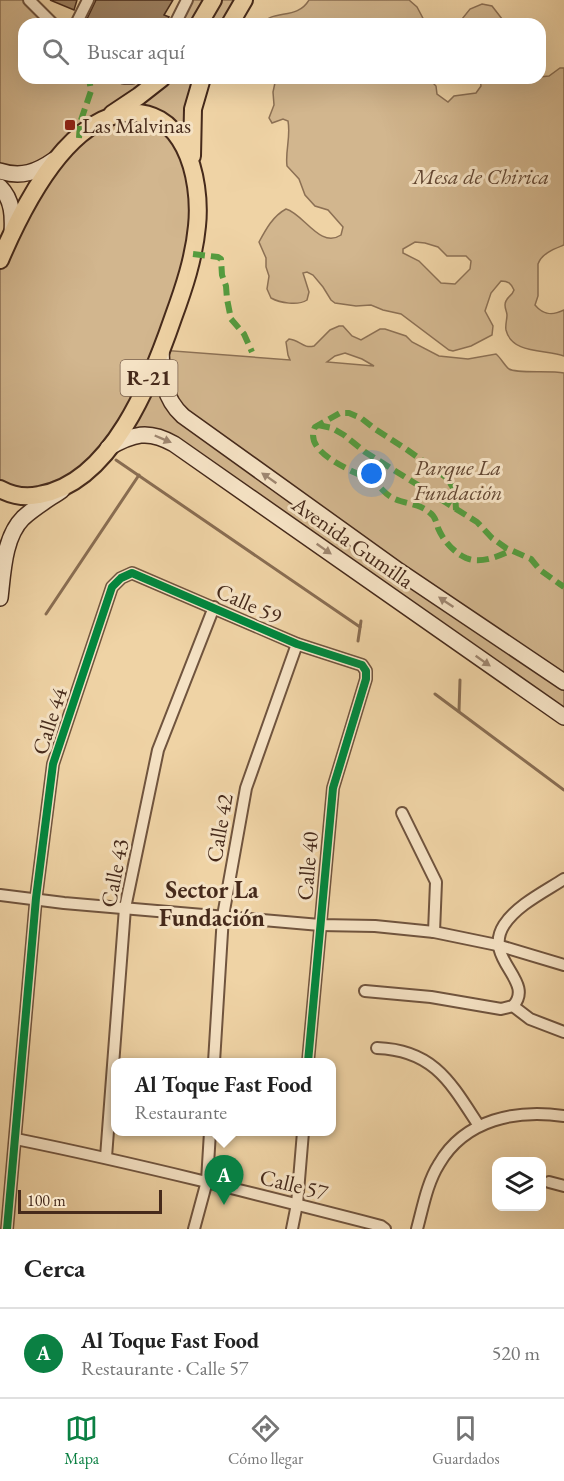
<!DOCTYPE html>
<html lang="es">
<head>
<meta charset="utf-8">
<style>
  body { margin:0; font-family:"EB Garamond",serif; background:#f6f6f6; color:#222 }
  .controls { position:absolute; right:18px; bottom:18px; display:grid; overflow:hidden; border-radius:12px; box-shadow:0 6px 24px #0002 }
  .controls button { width:54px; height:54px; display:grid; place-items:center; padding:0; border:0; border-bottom:2px solid #e0e0e0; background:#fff; color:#222; font:30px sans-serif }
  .scale { position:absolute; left:18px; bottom:15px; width:144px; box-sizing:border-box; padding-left:6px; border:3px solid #462a1b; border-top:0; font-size:16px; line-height:21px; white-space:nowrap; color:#462a1b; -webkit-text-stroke:4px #f5e2c4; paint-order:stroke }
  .you { position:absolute; left:372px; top:474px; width:21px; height:21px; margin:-15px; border:4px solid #fff; border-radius:50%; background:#1a73e8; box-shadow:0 0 0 9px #1a73e833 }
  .badge { display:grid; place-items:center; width:39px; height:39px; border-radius:50%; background:#0b8043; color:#fff; font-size:20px; font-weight:700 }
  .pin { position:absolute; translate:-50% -50px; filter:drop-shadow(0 2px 3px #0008) }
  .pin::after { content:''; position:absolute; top:32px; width:21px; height:18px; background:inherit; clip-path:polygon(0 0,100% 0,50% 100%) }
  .popup { position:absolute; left:111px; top:1058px; width:225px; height:78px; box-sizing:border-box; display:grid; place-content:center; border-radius:12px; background:#fff; filter:drop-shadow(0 2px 4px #0005); font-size:20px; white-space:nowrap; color:#767676 }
  .popup b { font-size:22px; color:#222 }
  .popup::after { content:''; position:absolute; left:50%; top:100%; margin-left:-12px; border:12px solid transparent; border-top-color:#fff }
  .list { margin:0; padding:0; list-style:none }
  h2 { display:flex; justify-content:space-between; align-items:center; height:78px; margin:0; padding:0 24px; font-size:26px }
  h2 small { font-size:20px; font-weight:400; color:#767676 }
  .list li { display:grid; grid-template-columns:39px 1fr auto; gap:18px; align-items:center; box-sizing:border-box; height:90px; padding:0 24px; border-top:2px solid #e0e0e0 }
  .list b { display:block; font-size:22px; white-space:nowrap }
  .list p { margin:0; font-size:20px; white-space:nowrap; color:#767676 }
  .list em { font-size:20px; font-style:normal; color:#767676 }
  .icon { flex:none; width:33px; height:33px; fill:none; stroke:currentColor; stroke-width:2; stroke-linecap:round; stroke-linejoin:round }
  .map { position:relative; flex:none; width:564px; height:1229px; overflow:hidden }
  .search { position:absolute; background:#fff; box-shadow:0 6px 24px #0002; left:18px; right:18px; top:18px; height:66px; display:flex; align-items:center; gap:15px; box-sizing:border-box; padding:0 21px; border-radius:18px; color:#767676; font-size:22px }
  .sheet { height:168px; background:#fff }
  nav { display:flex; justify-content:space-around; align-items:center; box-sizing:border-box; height:84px; border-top:2px solid #e0e0e0; background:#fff; font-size:16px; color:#767676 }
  nav a { display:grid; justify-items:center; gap:3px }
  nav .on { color:#0b8043 }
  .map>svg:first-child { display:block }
  .green { fill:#d2b68e; stroke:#8c7054; stroke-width:1.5; fill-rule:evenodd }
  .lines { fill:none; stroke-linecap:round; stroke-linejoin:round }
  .stream { stroke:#896d52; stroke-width:3 }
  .building { fill:#9e8263; stroke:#462a1b; stroke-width:1.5 }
  .street-casing { stroke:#70543e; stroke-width:14 }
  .secondary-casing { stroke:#462a1b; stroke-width:18 }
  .primary-casing { stroke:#462a1b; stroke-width:20 }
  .street { stroke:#f5e2c4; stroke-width:10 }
  .secondary { stroke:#f5e2c4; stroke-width:15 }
  .primary { stroke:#efd3a5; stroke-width:16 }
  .quiet { stroke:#549c3e; stroke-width:6; stroke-dasharray:12 6; stroke-linecap:butt }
  .cycleway-casing { stroke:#f5e2c4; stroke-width:11 }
  .cycleway { stroke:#00873e; stroke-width:8 }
  .oneway { fill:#9e8670 }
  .poi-dot { fill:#8f2418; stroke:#f5e2c4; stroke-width:2 }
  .labels { text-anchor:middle; stroke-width:6; stroke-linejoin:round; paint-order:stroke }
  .shield { fill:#f5e2c4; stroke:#7a614e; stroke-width:1.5 }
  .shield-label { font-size:21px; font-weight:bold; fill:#462a1b }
  .poi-label { font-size:22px; fill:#462a1b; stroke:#f5e2c4; text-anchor:start }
  .park-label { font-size:22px; font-style:italic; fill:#624632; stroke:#f5e2c4 }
  .street-label { font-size:22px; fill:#462a1b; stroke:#f5e2c4 }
  .neighbourhood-label { font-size:24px; font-weight:bold; fill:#462a1b; stroke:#f5e2c4 }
</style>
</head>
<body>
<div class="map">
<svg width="564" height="1229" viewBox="0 0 564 1229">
  <rect width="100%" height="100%" fill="#efd3a5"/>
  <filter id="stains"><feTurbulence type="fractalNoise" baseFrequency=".00333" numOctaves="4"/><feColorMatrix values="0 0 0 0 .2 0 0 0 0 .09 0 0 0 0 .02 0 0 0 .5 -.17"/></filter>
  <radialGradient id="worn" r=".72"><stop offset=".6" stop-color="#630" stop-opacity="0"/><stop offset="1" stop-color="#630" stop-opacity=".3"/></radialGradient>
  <!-- green -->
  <g class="green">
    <path d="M0 0H29L53 24H24V78H201L190 134 180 137 124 113 46 166 0 171Z"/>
    <path d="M187 0H212L199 24H175Z"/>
    <path d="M214 0H244L230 24H200Z"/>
    <path d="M309 0H409L417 7 426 24H260C275 9 297 20 309 0Z"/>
    <path d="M482 4 492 6 506 24H458L470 9Z"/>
    <path d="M560 68H564V245C554 249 542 253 538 264V296L535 305C543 315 552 316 564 310V356C547 349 512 355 506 330 505 325 507 320 507 315 507 311 503 306 506 301 508 296 512 296 514 290 511 283 508 281 501 281L491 293 485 311 493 326 492 335 471 346 453 351 449 350 401 314 383 310 371 305 356 306 335 303 331 300 323 287 313 275 307 272 303 273 309 292 307 300C298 306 280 303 271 298L267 289 269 276 266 267V258L259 242C266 229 273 216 286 209 304 214 320 249 341 235L343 227 328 210 315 206 305 195 299 179 287 166C285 151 291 137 288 121L283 119 272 123 269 118 274 105 273 92 276 78H428L436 86 437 94 448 102 454 96 476 93 481 86 480 78H511L519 82 528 78 549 76ZM415 242 425 243 438 247 447 256H466L471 261 470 269 455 284 441 283 419 261 403 253V249Z"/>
    <path d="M113 119 159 123 188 162 192 245 144 382 91 463 44 492 0 486V267L55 166Z"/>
    <path d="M339 326H343L352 336 361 340 380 329H385L406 336 412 342 439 356 468 359 496 354C501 358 504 365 509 369 517 374 550 370 564 373V715L167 437 122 433 157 366 178 411 161 350 290 360 288 355 286 342 289 339C300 340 303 349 314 346L330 330ZM345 353 362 359 374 366 327 362 335 356Z"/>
  </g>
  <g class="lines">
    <!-- stream -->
    <g class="stream">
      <path d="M116 460 360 627"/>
      <path d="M46 614 139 475"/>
      <path d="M358 641 361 621"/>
      <path d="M435 694 564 790"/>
      <path d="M459 711 460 680"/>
    </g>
  </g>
  <!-- building -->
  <g class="building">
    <path d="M50 0H77L74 10Z"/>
    <path d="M96 0H173L164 15 169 17 165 24H91L86 21Z"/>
  </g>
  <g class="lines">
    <defs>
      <g id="street">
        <path d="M29 0 53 24"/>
        <path d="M76 24 88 0"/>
        <path d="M175 24 187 0"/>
        <path d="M124 78H132"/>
        <path d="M402 813 436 882 434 932"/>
        <path d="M0 895 64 903 320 925 375 926 434 932 497 945 564 965"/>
        <path d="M365 991 431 997 501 1009 513 1006C536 981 482 959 504 925 517 905 544 892 564 879"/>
        <path d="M513 1006 530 1019 564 1032"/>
        <path d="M377 1048C434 1050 451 1083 479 1126"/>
        <path d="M214 1062 223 916 246 788 297 644"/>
        <path d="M16 1139C139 1164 260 1195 381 1226L385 1229"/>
        <path d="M106 1157 125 908 158 750 214 607"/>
        <path d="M549 1182 564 1186"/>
        <path d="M7 1229 36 898 53 764 112 587 121 578 132 573 297 644 362 665 366 671V679L333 788 308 1062"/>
        <path d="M194 1229 207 1181 210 1132"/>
        <path d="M292 1229 297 1204 303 1132"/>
        <path d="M417 1229C423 1207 427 1183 439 1164 465 1119 517 1109 564 1116"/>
      </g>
      <g id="secondary">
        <path d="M0 171C21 178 37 172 54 160"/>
        <path d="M0 187C13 200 13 217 12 234"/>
        <path d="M161 350C162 376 163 398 183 416L399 571 564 682"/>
        <path d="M108 448C133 434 148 429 174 444L564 717"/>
        <path d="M0 598C3 572 4 537 23 518 35 507 49 499 62 490"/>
      </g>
      <g id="primary">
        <path d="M199 24 213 0"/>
        <path d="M230 24 244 0"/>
        <path d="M112 114 139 96 162 78"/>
        <path d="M192 156 193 109 202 78"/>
        <path d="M0 260C21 211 62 126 120 114 184 102 202 178 197 226 194 258 184 288 173 318 152 379 112 483 39 495 25 498 13 496 0 489"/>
      </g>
    </defs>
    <!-- street casing -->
    <use href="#street" class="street-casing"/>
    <!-- secondary casing -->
    <use href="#secondary" class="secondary-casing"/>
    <!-- primary casing -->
    <use href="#primary" class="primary-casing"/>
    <!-- street -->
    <use href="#street" class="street"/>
    <!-- secondary -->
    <use href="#secondary" class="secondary"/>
    <!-- primary -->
    <use href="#primary" class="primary"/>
    <!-- quiet -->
    <g class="quiet">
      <path d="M79 138 80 123 91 91 89 78"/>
      <path d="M193 254 218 257 221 259 222 275 226 286 227 299 231 319 244 334 252 352"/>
      <path d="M318 425 332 428 344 435 365 452 477 522 492 538 506 548 531 559 540 570 564 587"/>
      <path d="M456 510 455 491 447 478 406 449 375 429 361 418 349 413H340L315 427C302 454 357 472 374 482 380 486 384 493 391 497 402 504 419 503 429 512 435 516 436 521 438 528 443 540 453 552 466 558 480 564 497 557 510 551"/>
    </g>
    <defs>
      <path id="cycleway" d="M7 1229 36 898 53 764 112 587 121 578 132 573 297 644 362 665 366 671V679L333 788 308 1062"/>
    </defs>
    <!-- cycleway casing -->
    <use href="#cycleway" class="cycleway-casing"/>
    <!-- cycleway -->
    <use href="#cycleway" class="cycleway"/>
  </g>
  <!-- one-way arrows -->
  <defs><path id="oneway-solid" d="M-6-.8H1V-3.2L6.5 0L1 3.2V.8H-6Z" transform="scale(1.5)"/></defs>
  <g class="oneway">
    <use href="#oneway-solid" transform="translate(163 439) rotate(23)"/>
    <use href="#oneway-solid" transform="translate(269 478) rotate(-145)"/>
    <use href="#oneway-solid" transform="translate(324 549) rotate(35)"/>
    <use href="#oneway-solid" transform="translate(446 602) rotate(-146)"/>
    <use href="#oneway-solid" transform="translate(483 661) rotate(35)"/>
  </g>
  <!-- markers -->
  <rect class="poi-dot" x="64" y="119" width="12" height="12" rx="3"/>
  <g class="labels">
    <!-- shield labels -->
    <rect class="shield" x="120.5" y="360" width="57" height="36" rx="4.5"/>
    <g class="shield-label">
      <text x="149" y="385">R-21</text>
    </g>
    <!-- poi labels -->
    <g class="poi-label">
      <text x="82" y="133">Las Malvinas</text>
    </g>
    <!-- park labels -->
    <g class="park-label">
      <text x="481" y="184">Mesa de Chirica</text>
      <text x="458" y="475">Parque La<tspan x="458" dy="25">Fundación</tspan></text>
    </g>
    <!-- street labels -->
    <g class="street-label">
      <text transform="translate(353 542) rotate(35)" y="8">Avenida Gumilla</text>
      <text transform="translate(249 603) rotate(24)" y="8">Calle 59</text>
      <text transform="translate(49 721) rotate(-72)" y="8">Calle 44</text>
      <text transform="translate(219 828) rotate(-80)" y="8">Calle 42</text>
      <text transform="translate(307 866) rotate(-85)" y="8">Calle 40</text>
      <text transform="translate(114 873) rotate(-79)" y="8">Calle 43</text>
      <text transform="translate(294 1184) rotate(14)" y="8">Calle 57</text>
    </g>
    <!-- neighbourhood labels -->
    <g class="neighbourhood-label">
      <text x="212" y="898">Sector La<tspan x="212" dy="28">Fundación</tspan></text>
    </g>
  </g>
  <rect width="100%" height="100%" filter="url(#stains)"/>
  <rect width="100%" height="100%" fill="url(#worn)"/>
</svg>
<div class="controls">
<button><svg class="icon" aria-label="layers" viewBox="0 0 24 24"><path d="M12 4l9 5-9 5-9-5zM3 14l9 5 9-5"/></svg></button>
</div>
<div class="scale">100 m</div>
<div class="you"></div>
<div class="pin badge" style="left:224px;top:1205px">A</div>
<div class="popup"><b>Al Toque Fast Food</b>Restaurante</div>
<div class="search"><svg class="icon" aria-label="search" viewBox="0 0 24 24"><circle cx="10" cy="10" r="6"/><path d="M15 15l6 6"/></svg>Buscar aquí</div>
</div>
<section class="sheet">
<h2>Cerca<small></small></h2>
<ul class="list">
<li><span class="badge">A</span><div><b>Al Toque Fast Food</b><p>Restaurante · Calle 57</p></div><em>520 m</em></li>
</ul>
</section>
<nav>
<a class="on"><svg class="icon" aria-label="map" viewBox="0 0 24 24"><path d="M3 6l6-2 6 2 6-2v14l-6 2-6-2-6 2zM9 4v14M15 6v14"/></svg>Mapa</a>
<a><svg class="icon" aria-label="directions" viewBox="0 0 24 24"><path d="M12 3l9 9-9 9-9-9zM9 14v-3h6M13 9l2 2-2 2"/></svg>Cómo llegar</a>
<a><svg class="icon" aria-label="saved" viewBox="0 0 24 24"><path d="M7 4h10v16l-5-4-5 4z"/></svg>Guardados</a>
</nav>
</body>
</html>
